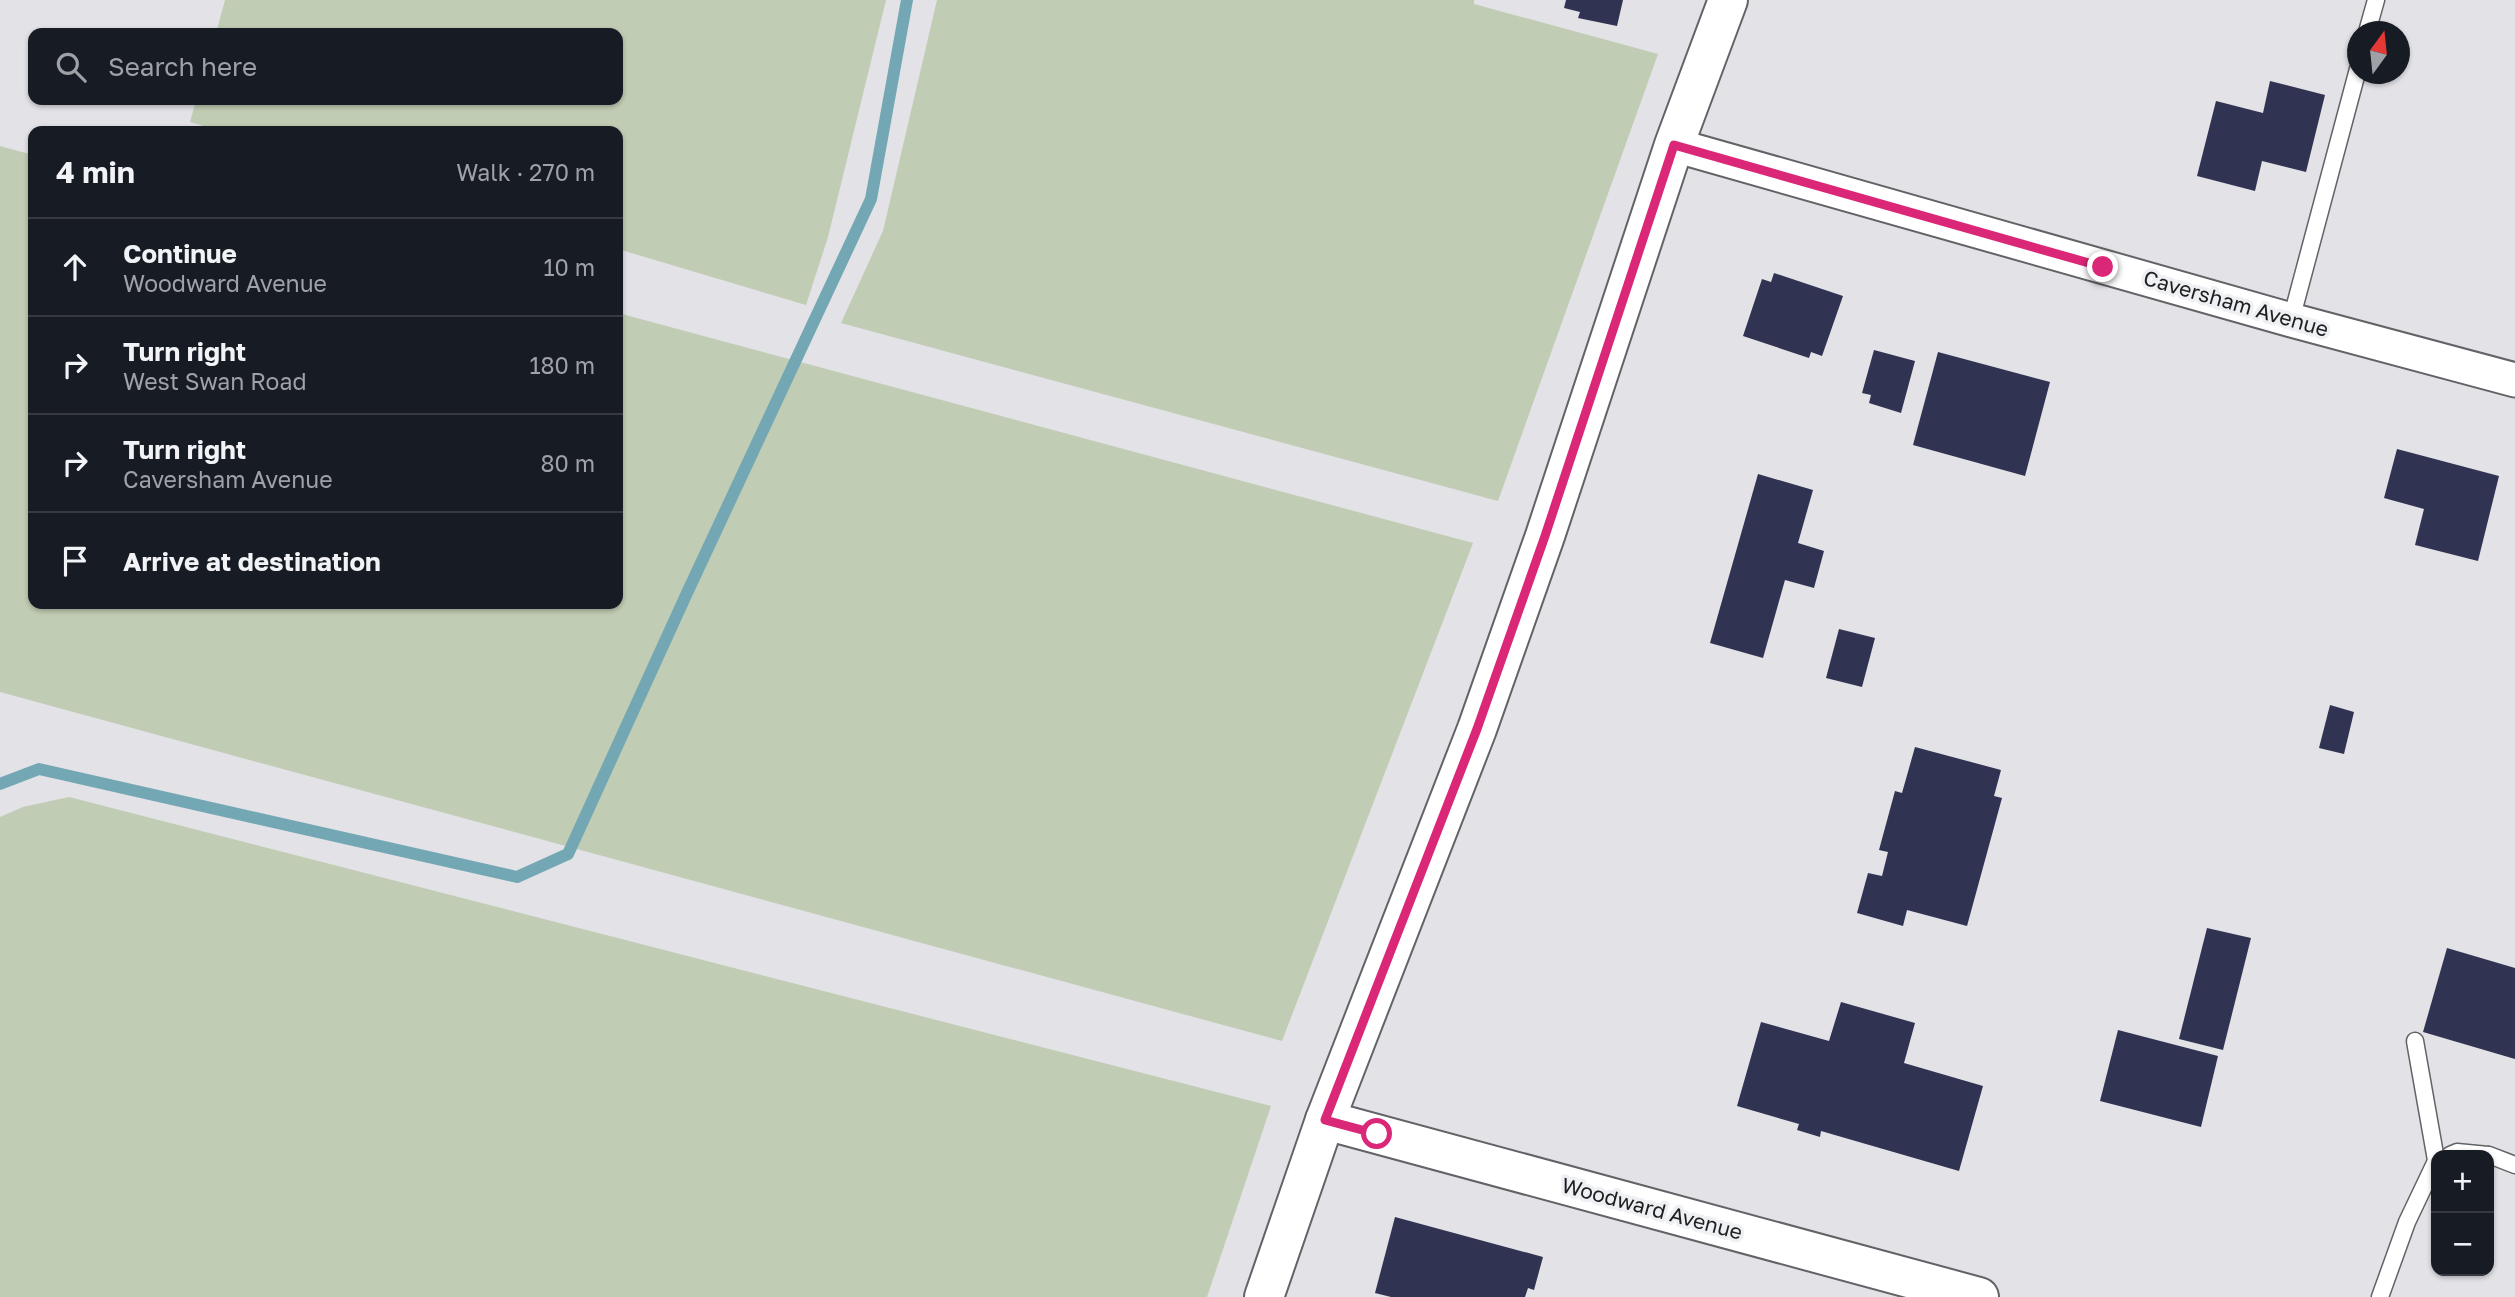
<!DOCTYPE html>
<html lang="en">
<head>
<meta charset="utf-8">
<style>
  body { margin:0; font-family:"Golos Text",sans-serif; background:#242831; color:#f1f3f6 }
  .controls { position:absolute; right:21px; bottom:21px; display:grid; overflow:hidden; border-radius:14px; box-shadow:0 2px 5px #0004 }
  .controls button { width:63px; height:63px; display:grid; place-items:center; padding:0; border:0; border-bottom:2px solid #363941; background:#171b24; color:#f1f3f6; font:35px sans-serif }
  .compass { position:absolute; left:2347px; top:21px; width:63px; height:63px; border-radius:50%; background:#171b24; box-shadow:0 2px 5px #0004; rotate:15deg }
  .stop { position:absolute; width:21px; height:21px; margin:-16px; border:5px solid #db2777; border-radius:50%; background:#fff }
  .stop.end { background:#db2777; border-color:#fff; box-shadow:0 2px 7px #0008 }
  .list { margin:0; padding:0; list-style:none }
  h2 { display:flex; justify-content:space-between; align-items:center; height:91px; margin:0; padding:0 28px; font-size:30px }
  h2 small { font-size:23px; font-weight:400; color:#9ea1a6 }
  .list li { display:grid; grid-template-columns:46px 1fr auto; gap:21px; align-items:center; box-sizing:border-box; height:98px; padding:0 28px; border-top:2px solid #363941 }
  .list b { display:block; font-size:26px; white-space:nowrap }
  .list p { margin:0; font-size:23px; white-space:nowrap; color:#9ea1a6 }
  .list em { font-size:23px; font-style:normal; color:#9ea1a6 }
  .icon { flex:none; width:38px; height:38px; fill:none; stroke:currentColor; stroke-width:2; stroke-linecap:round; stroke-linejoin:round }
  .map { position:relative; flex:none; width:2515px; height:1297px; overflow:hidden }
  .search { position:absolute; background:#171b24; box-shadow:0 2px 5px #0004; left:28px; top:28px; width:595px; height:77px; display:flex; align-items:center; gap:18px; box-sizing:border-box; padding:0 24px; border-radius:14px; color:#9ea1a6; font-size:26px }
  .panel { position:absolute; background:#171b24; box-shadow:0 2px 5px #0004; left:28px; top:126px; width:595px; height:483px; border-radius:14px }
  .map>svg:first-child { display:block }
  .green { fill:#c0ccb3 }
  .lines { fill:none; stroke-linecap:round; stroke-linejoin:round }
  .stream { stroke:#74a7b4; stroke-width:12 }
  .building { fill:#313353 }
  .service-casing { stroke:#626367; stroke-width:19 }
  .minor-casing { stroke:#626367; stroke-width:37 }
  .tertiary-casing { stroke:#626367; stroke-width:42 }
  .primary-casing { stroke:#626367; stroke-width:42 }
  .service { stroke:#fff; stroke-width:16 }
  .minor { stroke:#fff; stroke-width:33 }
  .tertiary { stroke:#fff; stroke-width:38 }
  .primary { stroke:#fff; stroke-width:38 }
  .route { stroke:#db2777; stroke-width:9 }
  .labels { text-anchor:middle; stroke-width:7; stroke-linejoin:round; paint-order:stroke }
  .street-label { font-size:21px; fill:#1e1f20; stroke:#eff0f4 }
</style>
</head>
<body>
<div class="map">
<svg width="2515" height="1297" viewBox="0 0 2515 1297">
  <rect width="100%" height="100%" fill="#e2e2e7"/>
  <!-- green -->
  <g class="green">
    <path d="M225 0H886L828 237 806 305 618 249V131H221L190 122 196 100H618V33H216Z"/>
    <path d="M937 0H1474V4L1658 54 1498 501 841 323 883 231Z"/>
    <path d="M0 146 33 155V604H618V313L1473 543 1282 1041 0 692Z"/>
    <path d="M69 797 1271 1106 1207 1297H0V817L23 807Z"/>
  </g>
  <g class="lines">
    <!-- stream -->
    <path class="stream" d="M0 784 39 769 517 877 568 854 687 593 871 199 907 0"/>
  </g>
  <!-- building -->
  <g class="building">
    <path d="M1566 0H1623L1617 26 1578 18 1580 12 1564 8Z"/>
    <path d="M2270 81 2325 95 2306 172 2262 161 2255 191 2197 176 2216 101 2263 113Z"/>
    <path d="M1774 273 1843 296 1822 356 1811 352 1809 358 1743 336 1762 279 1771 282Z"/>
    <path d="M1874 350 1915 361 1901 413 1869 403 1871 395 1862 393Z"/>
    <path d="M1938 352 2050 382 2025 476 1913 445Z"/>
    <path d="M2397 449 2499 476 2478 561 2415 545 2424 509 2384 498Z"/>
    <path d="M1758 474 1813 490 1798 543 1824 551 1814 588 1785 580 1763 658 1710 643Z"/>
    <path d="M1839 629 1875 638 1862 687 1826 678Z"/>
    <path d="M2330 705 2354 712 2344 754 2319 748Z"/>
    <path d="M1915 747 2001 770 1994 796 2002 798 1967 926 1907 910 1903 926 1857 913 1868 873 1882 876 1888 852 1879 850 1895 791 1902 793Z"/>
    <path d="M2207 928 2251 938 2223 1050 2179 1039Z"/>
    <path d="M2447 948 2515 968V1059L2423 1032Z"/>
    <path d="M1841 1002 1915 1023 1904 1063 1983 1086 1959 1171 1821 1131 1820 1137 1797 1130 1799 1124 1737 1106 1761 1022 1829 1041Z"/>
    <path d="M2118 1030 2218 1056 2201 1127 2100 1101Z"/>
    <path d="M1395 1217 1543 1257 1534 1290 1528 1288 1525 1297H1391L1375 1293Z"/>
  </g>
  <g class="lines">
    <defs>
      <g id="service">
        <path d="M2367 32 2376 0"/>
        <path d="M2291 320 2358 69"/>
        <path d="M2415 1041 2436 1160"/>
        <path d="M2450 1155 2457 1152 2488 1155"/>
        <path d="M2489 1155 2515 1165"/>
        <path d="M2380 1297 2407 1222 2436 1161"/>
      </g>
      <path id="minor" d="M1674 145 2291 320 2515 380"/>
      <path id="tertiary" d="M1325 1120 1979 1297"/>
      <path id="primary" d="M1264 1297 1325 1120 1477 729 1545 536 1674 145 1728 0"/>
    </defs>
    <!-- service casing -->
    <use href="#service" class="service-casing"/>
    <!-- minor casing -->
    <use href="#minor" class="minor-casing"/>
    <!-- tertiary casing -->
    <use href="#tertiary" class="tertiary-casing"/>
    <!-- primary casing -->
    <use href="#primary" class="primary-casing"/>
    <!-- service -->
    <use href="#service" class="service"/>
    <!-- minor -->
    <use href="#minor" class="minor"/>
    <!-- tertiary -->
    <use href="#tertiary" class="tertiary"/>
    <!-- primary -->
    <use href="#primary" class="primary"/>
  </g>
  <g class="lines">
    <!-- route -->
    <path class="route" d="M1377 1134 1325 1120 1477 729 1545 536 1674 145 2103 267"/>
  </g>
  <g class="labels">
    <!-- street labels -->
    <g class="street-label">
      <text transform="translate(2236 304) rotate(16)" y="7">Caversham Avenue</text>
      <text transform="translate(1652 1209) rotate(15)" y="7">Woodward Avenue</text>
    </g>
  </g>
</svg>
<div class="controls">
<button>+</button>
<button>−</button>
</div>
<svg class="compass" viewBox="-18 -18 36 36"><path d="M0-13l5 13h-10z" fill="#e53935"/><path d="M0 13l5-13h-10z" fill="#9ea1a6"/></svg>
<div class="stop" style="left:1377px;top:1134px"></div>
<div class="stop end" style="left:2103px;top:267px"></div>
<div class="search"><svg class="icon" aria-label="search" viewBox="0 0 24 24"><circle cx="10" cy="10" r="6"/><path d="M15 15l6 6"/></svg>Search here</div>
<section class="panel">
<h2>4 min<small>Walk · 270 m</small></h2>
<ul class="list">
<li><svg class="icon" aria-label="ahead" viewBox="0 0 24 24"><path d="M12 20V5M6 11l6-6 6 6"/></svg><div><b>Continue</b><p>Woodward Avenue</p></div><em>10 m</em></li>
<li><svg class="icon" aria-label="right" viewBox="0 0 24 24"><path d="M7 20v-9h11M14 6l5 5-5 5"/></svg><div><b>Turn right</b><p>West Swan Road</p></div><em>180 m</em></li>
<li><svg class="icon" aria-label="right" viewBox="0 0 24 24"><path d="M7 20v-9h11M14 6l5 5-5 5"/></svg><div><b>Turn right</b><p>Caversham Avenue</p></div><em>80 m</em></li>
<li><svg class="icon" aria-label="arrive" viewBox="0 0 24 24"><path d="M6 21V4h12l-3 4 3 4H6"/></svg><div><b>Arrive at destination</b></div></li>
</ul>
</section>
</div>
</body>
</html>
